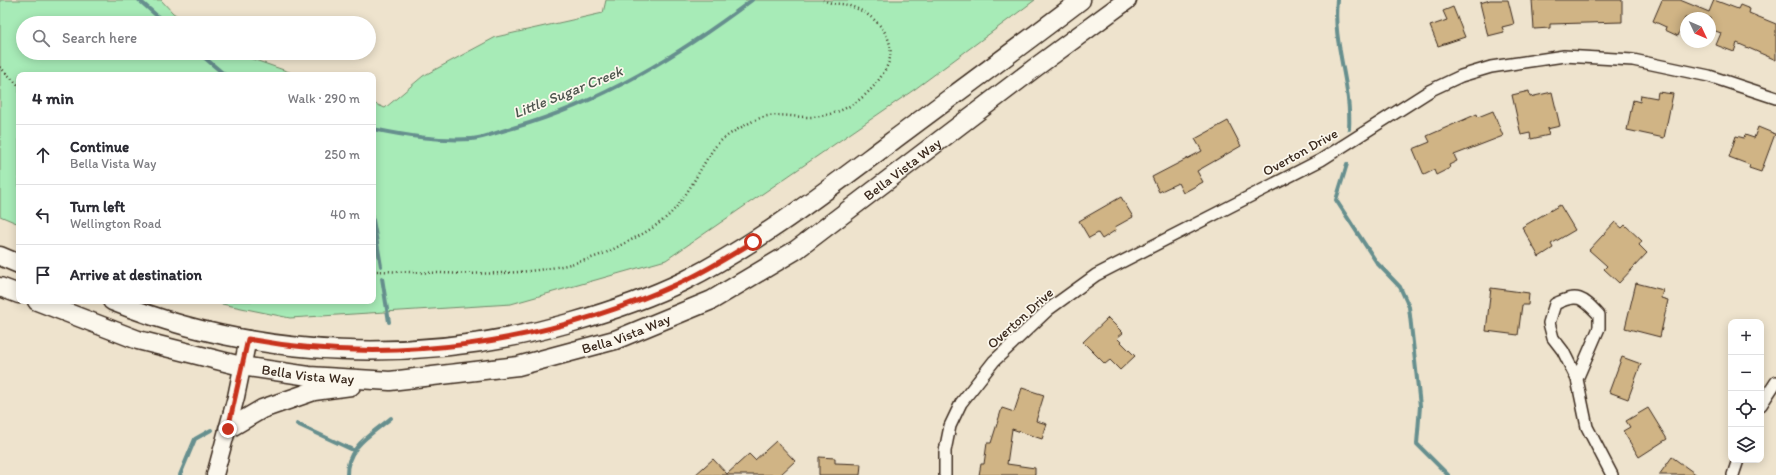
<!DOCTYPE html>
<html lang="en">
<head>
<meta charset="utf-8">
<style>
  body { margin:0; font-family:Itim,sans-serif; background:#f2f2f3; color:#2b2b33 }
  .controls { position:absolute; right:12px; bottom:12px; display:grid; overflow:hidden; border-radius:8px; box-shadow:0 2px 10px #0003 }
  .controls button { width:36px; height:36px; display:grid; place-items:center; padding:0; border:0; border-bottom:1px solid #e1e1e2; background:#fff; color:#2b2b33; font:20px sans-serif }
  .compass { position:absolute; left:1680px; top:12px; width:36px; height:36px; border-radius:50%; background:#fff; box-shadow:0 2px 10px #0003; rotate:134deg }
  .stop { position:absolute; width:12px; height:12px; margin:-9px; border:3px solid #c8321e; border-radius:50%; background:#fff }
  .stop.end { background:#c8321e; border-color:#fff; box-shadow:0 1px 4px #0008 }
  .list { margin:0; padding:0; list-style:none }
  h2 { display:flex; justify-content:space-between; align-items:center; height:52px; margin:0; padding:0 16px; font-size:17px }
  h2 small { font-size:13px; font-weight:400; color:#7c7c81 }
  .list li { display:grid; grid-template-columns:26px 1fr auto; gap:12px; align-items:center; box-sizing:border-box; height:60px; padding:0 16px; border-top:1px solid #e1e1e2 }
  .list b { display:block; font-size:15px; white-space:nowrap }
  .list p { margin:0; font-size:13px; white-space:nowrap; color:#7c7c81 }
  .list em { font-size:13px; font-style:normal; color:#7c7c81 }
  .icon { flex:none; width:22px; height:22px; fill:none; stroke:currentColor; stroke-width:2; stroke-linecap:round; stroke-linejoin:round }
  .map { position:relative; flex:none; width:1776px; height:475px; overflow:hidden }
  .search { position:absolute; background:#fff; box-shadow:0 2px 10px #0003; left:16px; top:16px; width:360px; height:44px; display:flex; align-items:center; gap:10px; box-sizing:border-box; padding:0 14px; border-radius:22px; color:#7c7c81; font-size:15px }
  .panel { position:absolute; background:#fff; box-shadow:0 2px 10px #0003; left:16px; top:72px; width:360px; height:232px; border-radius:8px }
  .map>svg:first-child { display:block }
  .green { fill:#a7ebb7; stroke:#718a6a }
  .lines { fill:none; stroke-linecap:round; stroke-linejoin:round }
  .stream { stroke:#668f8e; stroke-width:4 }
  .building { fill:#d0b485; stroke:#3b2a1e }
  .street-casing { stroke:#3b2a1e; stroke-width:14 }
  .secondary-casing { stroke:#3b2a1e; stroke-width:19 }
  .primary-casing { stroke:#3b2a1e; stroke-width:21 }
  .path { stroke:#3b2a1e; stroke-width:2.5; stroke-dasharray:1 3; stroke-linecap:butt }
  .street { stroke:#fbf7ec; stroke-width:11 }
  .secondary { stroke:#fbf7ec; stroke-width:16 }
  .primary { stroke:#fbf7ec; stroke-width:18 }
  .route { stroke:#c8321e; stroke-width:5 }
  .labels { text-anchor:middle; stroke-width:3.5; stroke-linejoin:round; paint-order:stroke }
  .street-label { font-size:14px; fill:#3b2a1e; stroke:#fbf7ec }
  .water-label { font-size:15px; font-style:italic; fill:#4d544d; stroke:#fbf7ec }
</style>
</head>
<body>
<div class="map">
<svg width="1776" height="475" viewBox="0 0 1776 475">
  <rect width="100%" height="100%" fill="#eee3cd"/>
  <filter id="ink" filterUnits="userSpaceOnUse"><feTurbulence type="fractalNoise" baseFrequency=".025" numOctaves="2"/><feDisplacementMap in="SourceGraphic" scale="8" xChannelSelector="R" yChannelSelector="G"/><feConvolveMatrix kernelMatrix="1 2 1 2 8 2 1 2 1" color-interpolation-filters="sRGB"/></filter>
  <g filter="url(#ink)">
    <!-- green -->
    <g class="green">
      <path d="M0 0H161L173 13 188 23H23V53H235L298 75H19V224L0 216Z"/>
      <path d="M606 0H1035L915 89 666 260 511 304 290 318 222 304 214 301H373V103L385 108 423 76 496 37 603 13Z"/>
    </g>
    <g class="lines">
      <!-- stream -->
      <g class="stream">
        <path d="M139 0 165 23"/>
        <path d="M1337 0C1332 44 1352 85 1349 129"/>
        <path d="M199 53 225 75"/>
        <path d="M373 129C407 136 437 141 472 139 485 138 500 131 513 128 601 103 679 55 752 0"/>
        <path d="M1347 164 1336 200 1377 263 1400 287 1409 307 1420 406 1417 444 1448 475"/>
        <path d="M373 220 381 266"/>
        <path d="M382 278 389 322"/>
        <path d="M297 424 353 450"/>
        <path d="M180 475 195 439 211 430"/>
        <path d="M347 475C346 447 372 434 391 418"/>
      </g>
    </g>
    <!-- building -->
    <g class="building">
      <path d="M1490 0H1508L1514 24 1502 27 1504 32 1488 36 1480 3Z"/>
      <path d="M1532 0H1622V22L1550 24V28L1534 29Z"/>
      <path d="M1662 0H1680L1709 12 1714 0 1738 9 1740 5 1750 9 1749 13 1776 24V60L1737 43 1734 52 1716 45 1721 33 1710 29V18H1685L1678 36 1665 30 1666 27 1653 21Z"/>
      <path d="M1453 7 1465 37 1438 46 1430 26 1447 20 1443 11Z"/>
      <path d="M1529 91 1530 97 1552 92 1560 126 1547 129 1549 135 1531 139 1530 133 1521 135 1512 95Z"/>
      <path d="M1658 92 1673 94 1664 138 1627 130 1633 100 1640 102 1641 95 1657 98Z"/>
      <path d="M1493 111 1503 136 1454 155 1457 161 1449 165 1450 168 1436 175 1434 170 1424 175 1413 149 1430 142 1427 136 1477 114 1478 117Z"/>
      <path d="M1228 121 1241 146 1197 171 1203 182 1183 193 1178 183 1159 192 1152 177 1202 151 1195 139Z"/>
      <path d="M1758 127 1775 134 1761 172 1749 168 1750 165 1729 157 1736 136 1744 138 1745 135 1754 138Z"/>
      <path d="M1121 197 1133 217 1115 227 1116 230 1102 239 1098 233 1089 238 1079 221Z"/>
      <path d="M1560 205 1575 230 1551 244 1553 248 1539 257 1522 227Z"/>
      <path d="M1615 222 1622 228 1625 225 1642 241 1639 245 1647 253 1619 283 1604 269 1607 266 1589 250Z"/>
      <path d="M1636 283 1663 290 1661 298 1668 300 1660 337 1625 328Z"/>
      <path d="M1491 288 1529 293 1528 305H1522L1518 335 1486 331Z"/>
      <path d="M1108 318 1123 333 1117 338 1135 356 1120 370 1110 360 1105 364 1083 342Z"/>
      <path d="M1622 357 1641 364 1628 399 1609 392Z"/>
      <path d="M1022 388 1044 395 1036 421 1047 424 1042 439 1012 429 1007 464 1035 468V475H979L981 464H984L987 443H991L1002 408 1014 412Z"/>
      <path d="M1648 408 1667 439 1639 457 1623 431 1630 427 1626 421Z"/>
      <path d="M776 441 795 461 780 475H695L713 459 727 474 749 454 755 460Z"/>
      <path d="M819 457 835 458V463L861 464 860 475H819Z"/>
      <path d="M1672 457 1697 475H1659Z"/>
    </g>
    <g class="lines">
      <defs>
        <g id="street">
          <path d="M1577 379 1599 328V315C1582 297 1578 293 1555 304L1549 323 1553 338 1563 351 1577 379 1587 427 1612 475"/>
          <path d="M1761 405 1776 382"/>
          <path d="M945 475V451L950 426 961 403 994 361 1049 309 1096 275 1321 160 1431 90 1461 76 1491 67 1564 56 1633 60 1709 76 1776 98"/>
          <path d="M1733 475 1738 460"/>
        </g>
        <path id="secondary" d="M215 475 236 397 248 339"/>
        <g id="primary">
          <path d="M0 256 19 264"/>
          <path d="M0 287 19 294"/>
          <path id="s1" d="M37 301 138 340 241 366 309 376 390 381 518 366 615 340 712 300 796 250 1036 67 1127 0"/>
          <path d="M112 301C258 360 422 365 573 322 611 311 649 298 684 281 759 243 824 192 891 142 954 95 1018 48 1081 0"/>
          <path d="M228 429 262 409 314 391 351 386"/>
        </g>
      </defs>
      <!-- street casing -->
      <use href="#street" class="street-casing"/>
      <!-- secondary casing -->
      <use href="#secondary" class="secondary-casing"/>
      <!-- primary casing -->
      <use href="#primary" class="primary-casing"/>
      <!-- path -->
      <g class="path">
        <path d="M0 67 19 86"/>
        <path d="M373 271C448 272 528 282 600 255 609 252 617 247 625 243 641 235 658 226 670 214 689 195 699 169 715 147 724 136 740 128 753 121 773 111 787 117 808 117 843 117 874 95 888 64 899 38 873 13 850 6 840 2 836 6 823 0"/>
      </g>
      <!-- street -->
      <use href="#street" class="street"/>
      <!-- secondary -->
      <use href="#secondary" class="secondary"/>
      <!-- primary -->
      <use href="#primary" class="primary"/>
    </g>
  </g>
  <g class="lines" filter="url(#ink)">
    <!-- route -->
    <path class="route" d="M228 429 248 339C395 366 546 344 682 282 706 271 730 256 753 242"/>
  </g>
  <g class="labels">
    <!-- street labels -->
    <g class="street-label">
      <text transform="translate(1300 152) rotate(-29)" y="5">Overton Drive</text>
      <text dy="5" stroke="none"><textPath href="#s1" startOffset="930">Bella Vista Way</textPath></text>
      <text transform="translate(1020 318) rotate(-42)" y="5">Overton Drive</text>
      <text dy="5" stroke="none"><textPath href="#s1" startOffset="606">Bella Vista Way</textPath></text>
      <text dy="5" stroke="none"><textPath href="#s1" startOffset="282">Bella Vista Way</textPath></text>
    </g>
    <!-- water labels -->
    <g class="water-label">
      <text transform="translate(568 92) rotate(-22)" y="5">Little Sugar Creek</text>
    </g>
  </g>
</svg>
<div class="controls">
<button>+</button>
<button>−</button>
<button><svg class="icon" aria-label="locate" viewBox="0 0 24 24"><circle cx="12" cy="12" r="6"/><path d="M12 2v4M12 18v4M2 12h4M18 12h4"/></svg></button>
<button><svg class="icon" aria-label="layers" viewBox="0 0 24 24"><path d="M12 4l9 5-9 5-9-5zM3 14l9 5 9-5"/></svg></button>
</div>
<svg class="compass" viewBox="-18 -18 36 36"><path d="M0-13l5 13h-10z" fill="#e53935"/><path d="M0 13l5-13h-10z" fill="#7c7c81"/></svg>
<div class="stop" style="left:753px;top:242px"></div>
<div class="stop end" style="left:228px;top:429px"></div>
<div class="search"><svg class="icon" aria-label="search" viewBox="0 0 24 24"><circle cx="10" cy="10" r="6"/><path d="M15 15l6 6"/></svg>Search here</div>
<section class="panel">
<h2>4 min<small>Walk · 290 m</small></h2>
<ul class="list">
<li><svg class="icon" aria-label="ahead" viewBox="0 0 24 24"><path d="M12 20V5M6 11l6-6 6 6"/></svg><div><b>Continue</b><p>Bella Vista Way</p></div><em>250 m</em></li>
<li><svg class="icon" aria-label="left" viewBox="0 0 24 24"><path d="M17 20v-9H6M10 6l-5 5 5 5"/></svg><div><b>Turn left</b><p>Wellington Road</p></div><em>40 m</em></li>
<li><svg class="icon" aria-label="arrive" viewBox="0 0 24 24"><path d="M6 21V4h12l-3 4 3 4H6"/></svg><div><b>Arrive at destination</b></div></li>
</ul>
</section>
</div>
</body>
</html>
